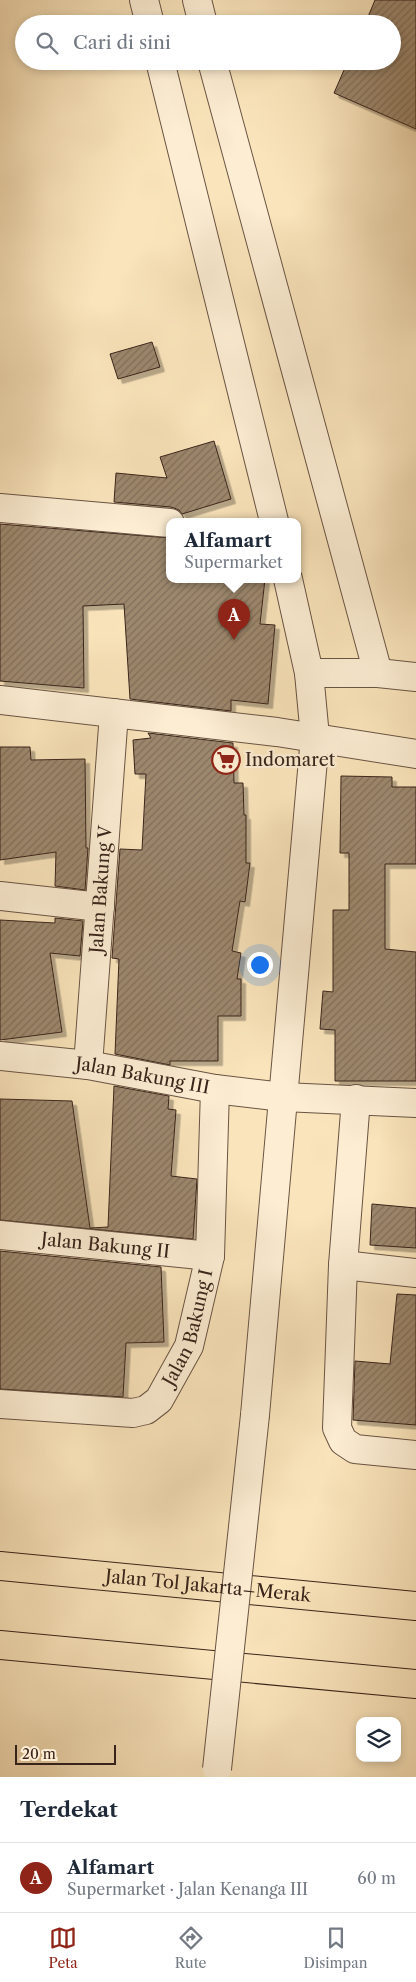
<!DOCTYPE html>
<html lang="id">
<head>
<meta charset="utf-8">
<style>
  body { margin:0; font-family:"Libre Caslon Text",serif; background:#f6f6f7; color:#1f2937 }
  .controls { position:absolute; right:15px; bottom:15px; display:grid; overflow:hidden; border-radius:10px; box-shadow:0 2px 8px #0003 }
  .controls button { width:45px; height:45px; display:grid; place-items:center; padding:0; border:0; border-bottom:1px solid #e0e1e3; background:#fff; color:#1f2937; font:25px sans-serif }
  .scale { position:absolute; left:15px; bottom:12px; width:101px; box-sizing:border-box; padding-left:5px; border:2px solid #39241b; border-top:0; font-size:14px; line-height:18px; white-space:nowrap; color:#39241b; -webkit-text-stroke:4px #fcedd3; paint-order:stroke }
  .you { position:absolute; left:259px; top:964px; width:18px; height:18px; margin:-12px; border:4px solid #fff; border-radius:50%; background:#1a73e8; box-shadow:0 0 0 8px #1a73e833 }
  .badge { display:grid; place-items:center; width:32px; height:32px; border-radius:50%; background:#8f2418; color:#fff; font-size:16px; font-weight:700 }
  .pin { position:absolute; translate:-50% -41px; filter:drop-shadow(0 1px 2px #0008) }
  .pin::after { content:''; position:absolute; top:26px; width:18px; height:15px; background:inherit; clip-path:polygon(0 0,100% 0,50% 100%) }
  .popup { position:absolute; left:166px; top:518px; width:135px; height:65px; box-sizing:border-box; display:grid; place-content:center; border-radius:10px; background:#fff; filter:drop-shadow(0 1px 4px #0005); font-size:16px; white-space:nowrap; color:#747a83 }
  .popup b { font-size:19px; color:#1f2937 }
  .popup::after { content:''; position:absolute; left:50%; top:100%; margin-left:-10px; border:10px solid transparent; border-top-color:#fff }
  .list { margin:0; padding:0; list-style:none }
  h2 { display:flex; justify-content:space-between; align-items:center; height:65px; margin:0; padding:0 20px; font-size:21px }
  h2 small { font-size:16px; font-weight:400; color:#747a83 }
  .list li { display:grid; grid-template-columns:32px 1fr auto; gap:15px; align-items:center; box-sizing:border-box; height:70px; padding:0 20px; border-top:1px solid #e0e1e3 }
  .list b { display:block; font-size:19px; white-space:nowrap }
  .list p { margin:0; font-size:16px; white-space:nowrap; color:#747a83 }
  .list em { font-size:16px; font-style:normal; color:#747a83 }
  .icon { flex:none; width:28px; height:28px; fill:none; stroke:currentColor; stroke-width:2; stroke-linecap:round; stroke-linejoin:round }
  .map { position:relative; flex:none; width:416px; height:1777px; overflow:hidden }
  .search { position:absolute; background:#fff; box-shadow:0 2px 8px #0003; left:15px; right:15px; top:15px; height:55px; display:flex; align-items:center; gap:12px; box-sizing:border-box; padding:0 18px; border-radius:28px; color:#747a83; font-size:19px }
  .sheet { height:135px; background:#fff }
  nav { display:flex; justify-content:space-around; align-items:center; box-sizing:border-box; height:70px; border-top:1px solid #e0e1e3; background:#fff; font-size:14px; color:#747a83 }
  nav a { display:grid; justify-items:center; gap:2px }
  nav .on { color:#8f2418 }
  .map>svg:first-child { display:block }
  .building { fill:url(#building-hatch); stroke:#39241b; filter:url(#shadow) }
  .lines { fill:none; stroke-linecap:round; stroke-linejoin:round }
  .minor-casing { stroke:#695443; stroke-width:30 }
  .highway-casing { stroke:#39241b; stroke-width:30 }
  .minor { stroke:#fcedd3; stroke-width:28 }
  .highway { stroke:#fae4bb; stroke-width:28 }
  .minor-bridge-casing { stroke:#695443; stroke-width:30; stroke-linecap:butt }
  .minor-bridge { stroke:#fcedd3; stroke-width:28 }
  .labels { text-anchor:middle; stroke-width:4.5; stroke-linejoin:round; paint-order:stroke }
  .poi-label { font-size:18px; fill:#39241b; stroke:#fcedd3; text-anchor:start }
  .street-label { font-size:18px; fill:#39241b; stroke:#fcedd3 }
</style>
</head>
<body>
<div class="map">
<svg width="416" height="1777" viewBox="0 0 416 1777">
  <defs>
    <pattern id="building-hatch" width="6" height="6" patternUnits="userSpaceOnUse" patternTransform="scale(1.25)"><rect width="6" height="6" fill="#9d886e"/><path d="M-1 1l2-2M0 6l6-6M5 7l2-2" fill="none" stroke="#816f5a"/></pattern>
    <filter id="shadow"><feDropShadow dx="4.5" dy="4.5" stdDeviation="0" flood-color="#0004"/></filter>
  </defs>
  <rect width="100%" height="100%" fill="#fae4bb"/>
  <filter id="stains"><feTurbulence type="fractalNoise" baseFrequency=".004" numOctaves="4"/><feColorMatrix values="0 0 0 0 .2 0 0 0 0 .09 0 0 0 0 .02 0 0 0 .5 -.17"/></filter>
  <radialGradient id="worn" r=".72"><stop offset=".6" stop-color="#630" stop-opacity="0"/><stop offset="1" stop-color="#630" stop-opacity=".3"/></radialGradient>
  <!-- building -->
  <g class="building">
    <path d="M375 0H416V129L334 93 348 61H392V24H365Z"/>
    <path d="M152 342 160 367 118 379 110 354Z"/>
    <path d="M214 441 231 499 182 514 179 510 171 507 114 502 116 473 167 478 160 457Z"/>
    <path d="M0 524 170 538V579H265L260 624 275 625 268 704 231 700V711L130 699 124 604 83 606 84 688 0 681Z"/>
    <path d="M148 733 233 743 234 783H243L244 815H246V863H250L245 902 240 901 232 951 241 953 237 979H241V1016H218V1061H170V1065L115 1054 119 959 112 958 120 849 142 850 146 774H135L133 740 151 738Z"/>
    <path d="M0 747H30L31 760 85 759 86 848H88L85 890 55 886 56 852 0 860Z"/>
    <path d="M341 776 392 777V787H416V864H385V949L416 952V1081H335V1030L320 1029 323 991 333 992V910H349V853H340Z"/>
    <path d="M55 918 83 921 80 956 50 953 62 1032 0 1040V920L55 923Z"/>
    <path d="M114 1086 169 1096 168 1109 176 1110 171 1176 197 1179 193 1239 0 1220V1099L72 1101 90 1228 108 1227Z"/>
    <path d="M372 1204 416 1208V1248L370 1245Z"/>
    <path d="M0 1251 161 1267 164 1342 126 1343 123 1397 0 1389Z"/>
    <path d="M397 1294 416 1295V1425L353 1420 355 1361 390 1364Z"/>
  </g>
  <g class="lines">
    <defs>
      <g id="minor">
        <path d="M144 0 150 24"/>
        <path d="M197 0 203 24"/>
        <path d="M160 61 274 521"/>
        <path d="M212 61 378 673"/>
        <path d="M0 508 170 523"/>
        <path d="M309 673H378L416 677"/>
        <path d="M0 700 277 732 416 754"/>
        <path d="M0 896 100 907"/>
        <path id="s1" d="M0 1056 88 1065 215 1089 283 1097 416 1103"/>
        <path id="s2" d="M88 1065 114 713"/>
        <path d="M356 1099 343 1265 337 1428 343 1441 355 1449 416 1455"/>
        <path id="s3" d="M0 1235 210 1256"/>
        <path d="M343 1265 416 1273"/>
        <path id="s4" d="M0 1404 133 1413 146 1410 159 1400 189 1346 210 1256 215 1089"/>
        <path d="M255 1415 315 737 309 673 288 579"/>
      </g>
      <g id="highway">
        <path id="s5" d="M0 1566 416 1606"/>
        <path d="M0 1645 416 1684"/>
      </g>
    </defs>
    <!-- minor casing -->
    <use href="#minor" class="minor-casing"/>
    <!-- highway casing -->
    <use href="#highway" class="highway-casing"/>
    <!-- minor -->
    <use href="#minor" class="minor"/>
    <!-- highway -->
    <use href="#highway" class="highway"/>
    <defs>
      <path id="minor-bridge" d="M217 1769 255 1415"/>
    </defs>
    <!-- minor-bridge casing -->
    <use href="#minor-bridge" class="minor-bridge-casing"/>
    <!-- minor-bridge -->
    <use href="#minor-bridge" class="minor-bridge"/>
  </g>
  <!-- icons -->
  <defs>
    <symbol id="supermarket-ring" viewBox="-11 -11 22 22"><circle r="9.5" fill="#fcedd3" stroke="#8f2418" stroke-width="1.5"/><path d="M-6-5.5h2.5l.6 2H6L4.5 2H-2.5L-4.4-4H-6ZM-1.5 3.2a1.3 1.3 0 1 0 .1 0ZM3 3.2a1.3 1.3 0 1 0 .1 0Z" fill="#8f2418"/></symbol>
  </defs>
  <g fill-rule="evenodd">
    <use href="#supermarket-ring" x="210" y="744" width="32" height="32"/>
  </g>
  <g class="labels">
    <!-- poi labels -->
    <g class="poi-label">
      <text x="245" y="766">Indomaret</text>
    </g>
    <!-- street labels -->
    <g class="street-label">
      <text dy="6" stroke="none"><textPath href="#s2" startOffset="176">Jalan Bakung V</textPath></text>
      <text dy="6" stroke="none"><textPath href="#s1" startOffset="144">Jalan Bakung III</textPath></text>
      <text dy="6" stroke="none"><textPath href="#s3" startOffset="106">Jalan Bakung II</textPath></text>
      <text dy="6" stroke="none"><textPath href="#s4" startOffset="242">Jalan Bakung I</textPath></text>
      <text dy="6" stroke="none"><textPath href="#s5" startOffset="209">Jalan Tol Jakarta–Merak</textPath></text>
    </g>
  </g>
  <rect width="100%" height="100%" filter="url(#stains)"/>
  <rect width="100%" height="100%" fill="url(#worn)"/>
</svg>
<div class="controls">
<button><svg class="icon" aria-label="layers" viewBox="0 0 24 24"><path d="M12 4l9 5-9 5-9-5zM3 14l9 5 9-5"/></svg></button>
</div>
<div class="scale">20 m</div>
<div class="you"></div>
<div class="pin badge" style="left:234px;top:640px">A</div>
<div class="popup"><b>Alfamart</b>Supermarket</div>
<div class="search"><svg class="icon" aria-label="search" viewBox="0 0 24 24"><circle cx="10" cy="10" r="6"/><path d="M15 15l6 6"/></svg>Cari di sini</div>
</div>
<section class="sheet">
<h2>Terdekat<small></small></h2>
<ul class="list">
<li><span class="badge">A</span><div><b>Alfamart</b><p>Supermarket · Jalan Kenanga III</p></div><em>60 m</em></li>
</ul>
</section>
<nav>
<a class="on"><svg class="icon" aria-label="map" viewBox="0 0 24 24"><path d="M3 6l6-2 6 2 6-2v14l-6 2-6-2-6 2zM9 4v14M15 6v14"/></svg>Peta</a>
<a><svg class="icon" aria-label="directions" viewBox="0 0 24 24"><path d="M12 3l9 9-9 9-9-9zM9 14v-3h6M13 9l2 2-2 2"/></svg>Rute</a>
<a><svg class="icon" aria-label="saved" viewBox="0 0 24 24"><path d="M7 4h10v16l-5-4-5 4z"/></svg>Disimpan</a>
</nav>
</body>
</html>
